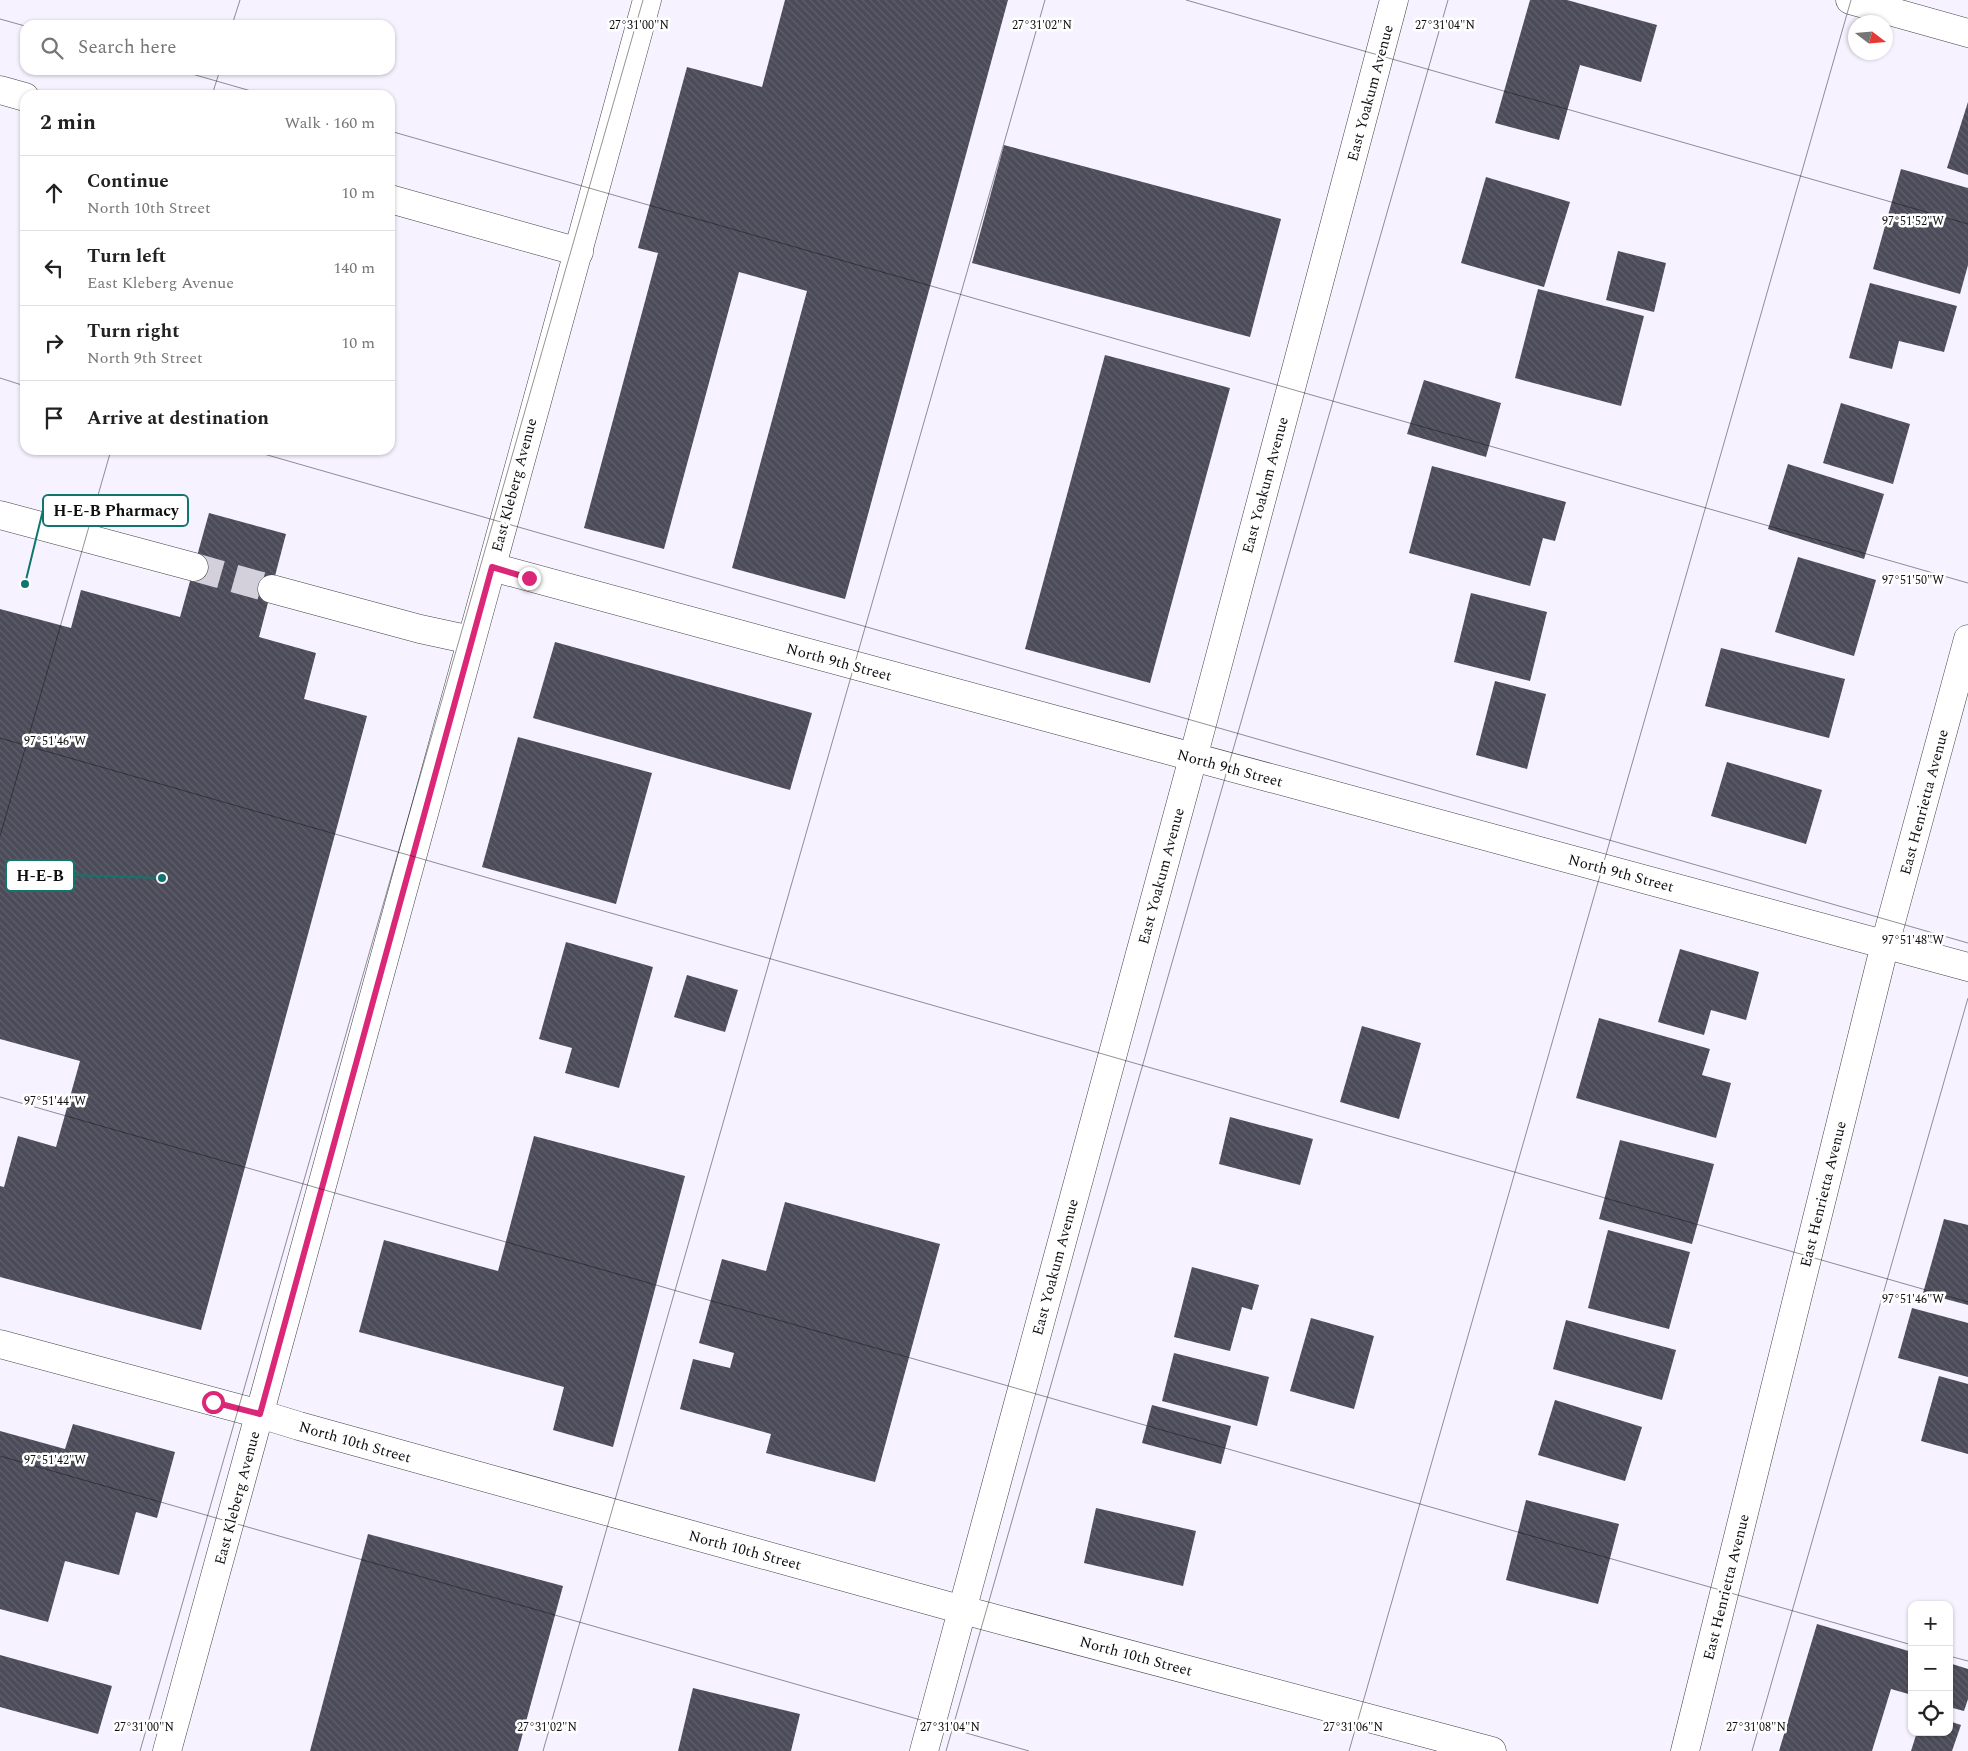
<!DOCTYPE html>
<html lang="en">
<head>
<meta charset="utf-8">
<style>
  body { margin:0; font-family:Spectral,serif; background:#f6f6f6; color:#222 }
  .controls { position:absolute; right:15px; bottom:15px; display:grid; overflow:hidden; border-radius:10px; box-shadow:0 1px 4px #0004 }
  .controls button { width:45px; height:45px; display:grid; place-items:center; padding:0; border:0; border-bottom:1px solid #e0e0e0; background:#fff; color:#222; font:25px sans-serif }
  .compass { position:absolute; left:1848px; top:15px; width:45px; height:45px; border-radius:50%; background:#fff; box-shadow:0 1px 4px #0004; rotate:106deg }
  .stop { position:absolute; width:15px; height:15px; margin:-11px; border:4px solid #db2777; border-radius:50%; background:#fff }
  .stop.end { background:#db2777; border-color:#fff; box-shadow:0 1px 5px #0008 }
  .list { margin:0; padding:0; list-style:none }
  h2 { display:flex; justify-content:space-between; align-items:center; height:65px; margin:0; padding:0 20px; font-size:21px }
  h2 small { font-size:16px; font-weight:400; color:#767676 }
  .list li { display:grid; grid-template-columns:32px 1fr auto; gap:15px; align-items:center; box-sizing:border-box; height:75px; padding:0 20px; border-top:1px solid #e0e0e0 }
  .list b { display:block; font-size:19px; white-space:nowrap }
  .list p { margin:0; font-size:16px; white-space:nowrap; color:#767676 }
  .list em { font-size:16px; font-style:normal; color:#767676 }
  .icon { flex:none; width:28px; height:28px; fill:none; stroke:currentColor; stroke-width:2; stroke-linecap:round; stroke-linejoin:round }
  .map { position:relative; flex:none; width:1968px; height:1751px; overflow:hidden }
  .search { position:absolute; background:#fff; box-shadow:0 1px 4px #0004; left:20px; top:20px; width:375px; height:55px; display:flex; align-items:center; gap:12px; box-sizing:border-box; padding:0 18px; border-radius:15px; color:#767676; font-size:19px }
  .panel { position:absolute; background:#fff; box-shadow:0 1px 4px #0004; left:20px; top:90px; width:375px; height:365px; border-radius:15px }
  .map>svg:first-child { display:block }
  .building { fill:url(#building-back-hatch) }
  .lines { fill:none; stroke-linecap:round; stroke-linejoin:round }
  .minor-tunnel { stroke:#d4d0db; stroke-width:28; stroke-dasharray:28 14; stroke-linecap:butt }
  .minor-casing { stroke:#424242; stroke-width:29 }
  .minor { stroke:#fff; stroke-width:28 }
  .route { stroke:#db2777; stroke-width:6 }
  .ticks { fill:none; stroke:#0f0f0f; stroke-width:1; stroke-opacity:0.45 }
  .labels { text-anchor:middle; stroke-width:5; stroke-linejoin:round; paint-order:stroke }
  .street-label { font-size:15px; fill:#0f0f0f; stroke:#fff }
  .ticks-label { font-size:12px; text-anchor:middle; fill:#0f0f0f; stroke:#fff; stroke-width:5; stroke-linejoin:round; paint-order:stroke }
  .leader { fill:none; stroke:#0f766e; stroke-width:2 }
  .callout-dot { fill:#0f766e; stroke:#fff; stroke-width:2 }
  .callout { fill:#fff; stroke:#0f766e; stroke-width:2 }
  .callout-label { font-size:16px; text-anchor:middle; font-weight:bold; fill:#0f0f0f }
</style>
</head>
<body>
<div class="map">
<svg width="1968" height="1751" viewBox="0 0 1968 1751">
  <defs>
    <pattern id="building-back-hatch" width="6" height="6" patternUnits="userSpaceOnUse" patternTransform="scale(1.25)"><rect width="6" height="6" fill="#4b4b59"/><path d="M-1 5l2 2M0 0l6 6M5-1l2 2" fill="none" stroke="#61616c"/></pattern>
  </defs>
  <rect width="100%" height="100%" fill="#f7f2ff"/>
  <!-- building -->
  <g class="building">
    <path d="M785 0H1008L845 599 732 568 807 291 739 272 664 549 584 528 658 253 638 248 687 67 762 87Z"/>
    <path d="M1530 0H1567L1657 25 1641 82 1580 65 1559 140 1495 123Z"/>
    <path d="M1968 102V175L1947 168Z"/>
    <path d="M1004 145 1281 219 1250 337 972 263Z"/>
    <path d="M1901 169 1968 188V265L1960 294 1873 269Z"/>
    <path d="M1486 177 1570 202 1544 287 1461 263Z"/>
    <path d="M1618 251 1666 263 1654 312 1606 300Z"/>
    <path d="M1870 283 1957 306 1944 352 1899 341 1892 369 1849 358Z"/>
    <path d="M1538 289 1644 316 1621 406 1515 378Z"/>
    <path d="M1105 355 1230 388 1150 683 1025 649Z"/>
    <path d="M1424 380 1501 403 1486 457 1407 434Z"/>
    <path d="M1841 403 1910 424 1893 484 1823 463Z"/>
    <path d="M1788 464 1884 494 1864 559 1768 529Z"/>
    <path d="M1432 466 1566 502 1555 541 1543 538 1530 586 1409 553Z"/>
    <path d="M209 513 286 534 259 637 316 653 304 699 367 716 201 1330 0 1277V1186L4 1187 18 1136 56 1147 80 1061 0 1039V609L71 628 81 590 180 617Z"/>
    <path d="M1798 557 1876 580 1854 656 1775 632Z"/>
    <path d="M1471 593 1547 612 1530 681 1454 662Z"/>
    <path d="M555 642 812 713 790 790 533 718Z"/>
    <path d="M1721 648 1845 679 1829 738 1705 706Z"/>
    <path d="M1495 681 1546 694 1527 769 1476 755Z"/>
    <path d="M518 737 652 773 616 904 482 867Z"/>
    <path d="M1727 762 1822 790 1806 844 1711 816Z"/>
    <path d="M566 942 653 967 619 1088 565 1073 572 1048 539 1039Z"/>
    <path d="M1680 949 1759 972 1746 1020 1711 1010 1704 1035 1658 1022Z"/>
    <path d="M687 975 738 990 725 1032 674 1017Z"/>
    <path d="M1599 1018 1710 1049 1702 1075 1731 1083 1716 1138 1576 1098Z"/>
    <path d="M1362 1026 1421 1043 1399 1119 1340 1102Z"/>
    <path d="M1230 1117 1313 1139 1300 1185 1219 1164Z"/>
    <path d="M534 1136 685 1176 613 1447 553 1430 564 1387 359 1332 384 1240 498 1271Z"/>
    <path d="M1620 1140 1714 1164 1692 1244 1599 1219Z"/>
    <path d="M785 1202 940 1244 875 1482 766 1453 771 1434 680 1409 693 1359 730 1368 734 1353 699 1343 722 1259 766 1271Z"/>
    <path d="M1944 1219 1968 1225V1305L1923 1293Z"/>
    <path d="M1608 1230 1690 1252 1669 1329 1588 1308Z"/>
    <path d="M1192 1267 1259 1285 1252 1310 1242 1307 1230 1351 1174 1337Z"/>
    <path d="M1912 1308 1968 1323V1377L1898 1358Z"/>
    <path d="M1311 1318 1374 1336 1354 1409 1290 1391Z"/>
    <path d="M1566 1320 1676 1350 1662 1400 1553 1369Z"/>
    <path d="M1174 1353 1269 1377 1257 1426 1162 1401Z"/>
    <path d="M1939 1376 1968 1384V1454L1921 1441Z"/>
    <path d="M1555 1400 1642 1427 1625 1481 1538 1455Z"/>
    <path d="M1152 1405 1231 1426 1221 1464 1142 1443Z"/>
    <path d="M73 1424 175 1452 157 1518 136 1512 119 1575 65 1561 48 1622 0 1609V1431L65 1449Z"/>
    <path d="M1526 1500 1619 1524 1598 1604 1506 1580Z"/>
    <path d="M1096 1508 1196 1531 1183 1586 1084 1563Z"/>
    <path d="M368 1534 563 1586 518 1751H310Z"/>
    <path d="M1817 1624 1912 1652V1695L1891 1689 1872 1751H1779Z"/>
    <path d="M0 1655 112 1686 98 1734 0 1707Z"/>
    <path d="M1949 1663 1968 1669V1699L1964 1711 1949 1707Z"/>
    <path d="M693 1688 800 1714 791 1751H678Z"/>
    <path d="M1949 1721 1961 1725 1952 1751H1911L1917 1732H1949Z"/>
  </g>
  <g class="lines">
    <!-- minor-tunnel -->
    <path class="minor-tunnel" d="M194 567 272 589"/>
    <defs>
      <g id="minor">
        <path d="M1850 0 1968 33"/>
        <path d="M0 90 25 97"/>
        <path d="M390 199 579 252"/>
        <path d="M0 515 194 567"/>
        <path d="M492 567 1968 967"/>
        <path d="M272 589 420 629 471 640"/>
        <path d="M0 1344 260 1414 299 1426 963 1610 1492 1751"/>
        <path d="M167 1751 647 0"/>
        <path d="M924 1751 1193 758 1394 0"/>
        <path d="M1685 1751 1885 944 1968 639"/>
      </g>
    </defs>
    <!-- minor casing -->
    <use href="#minor" class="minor-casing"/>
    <!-- minor -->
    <use href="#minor" class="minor"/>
  </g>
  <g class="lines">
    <!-- route -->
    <path class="route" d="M213 1402 260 1414 492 567 529 578"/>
  </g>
  <!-- ticks -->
  <path class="ticks" d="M1186 0 1968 224M0 19 25 26M232 25 240 0M178 70 265 95M212 95 220 70M390 131 1968 583M0 378 25 386M250 450 1968 943M0 738 1968 1302M0 836 111 450M0 1097 1912 1645M0 1456 1029 1751M1949 1656 1968 1661M140 1751 643 0M543 1751 1045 0M946 1751 1448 0M1349 1751 1851 0M1752 1751 1968 998"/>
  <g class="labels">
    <!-- street labels -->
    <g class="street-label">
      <text transform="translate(1370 93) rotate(-75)" y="5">East Yoakum Avenue</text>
      <text transform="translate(514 485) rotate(-75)" y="5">East Kleberg Avenue</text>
      <text transform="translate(1265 485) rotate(-75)" y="5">East Yoakum Avenue</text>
      <text transform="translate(839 662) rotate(15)" y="5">North 9th Street</text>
      <text transform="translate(1230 768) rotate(15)" y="5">North 9th Street</text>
      <text transform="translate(1924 802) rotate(-75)" y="5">East Henrietta Avenue</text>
      <text transform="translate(1621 873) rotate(15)" y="5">North 9th Street</text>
      <text transform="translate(1161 876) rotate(-75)" y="5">East Yoakum Avenue</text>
      <text transform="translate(1823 1194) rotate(-76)" y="5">East Henrietta Avenue</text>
      <text transform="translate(1055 1267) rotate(-75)" y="5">East Yoakum Avenue</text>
      <text transform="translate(355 1442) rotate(16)" y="5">North 10th Street</text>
      <text transform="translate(237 1498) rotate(-75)" y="5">East Kleberg Avenue</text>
      <text transform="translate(745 1550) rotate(15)" y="5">North 10th Street</text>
      <text transform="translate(1726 1587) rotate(-76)" y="5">East Henrietta Avenue</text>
      <text transform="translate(1136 1656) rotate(15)" y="5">North 10th Street</text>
    </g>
  </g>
  <g class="ticks-label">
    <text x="639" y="29">27°31'00"N</text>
    <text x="1042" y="29">27°31'02"N</text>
    <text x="1445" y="29">27°31'04"N</text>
    <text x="1913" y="225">97°51'52"W</text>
    <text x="1913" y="584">97°51'50"W</text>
    <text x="55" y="745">97°51'46"W</text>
    <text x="1913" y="944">97°51'48"W</text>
    <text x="55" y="1105">97°51'44"W</text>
    <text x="1913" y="1303">97°51'46"W</text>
    <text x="55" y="1464">97°51'42"W</text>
    <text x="144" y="1731">27°31'00"N</text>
    <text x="547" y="1731">27°31'02"N</text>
    <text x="950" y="1731">27°31'04"N</text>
    <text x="1353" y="1731">27°31'06"N</text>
    <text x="1756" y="1731">27°31'08"N</text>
  </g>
  <!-- callouts -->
  <path class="leader" d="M25 584L43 510M162 878L74 875"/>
  <g class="callout-dot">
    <circle cx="25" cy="584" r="5"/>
    <circle cx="162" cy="878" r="5"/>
  </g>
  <g class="callout">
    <rect x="43" y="495" width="145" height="31" rx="5"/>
    <rect x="6" y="860" width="68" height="31" rx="5"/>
  </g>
  <g class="callout-label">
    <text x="116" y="516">H-E-B Pharmacy</text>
    <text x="40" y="881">H-E-B</text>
  </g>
</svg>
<div class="controls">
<button>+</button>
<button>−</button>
<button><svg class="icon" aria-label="locate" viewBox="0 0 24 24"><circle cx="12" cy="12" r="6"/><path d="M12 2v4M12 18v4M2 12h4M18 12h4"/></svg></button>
</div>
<svg class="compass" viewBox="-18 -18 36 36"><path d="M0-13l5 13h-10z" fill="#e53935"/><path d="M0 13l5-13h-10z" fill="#767676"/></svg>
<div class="stop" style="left:213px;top:1402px"></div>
<div class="stop end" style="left:529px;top:578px"></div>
<div class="search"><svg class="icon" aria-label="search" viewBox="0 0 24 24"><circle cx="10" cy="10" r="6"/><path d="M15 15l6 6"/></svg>Search here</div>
<section class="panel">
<h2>2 min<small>Walk · 160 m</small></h2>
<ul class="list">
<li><svg class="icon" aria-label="ahead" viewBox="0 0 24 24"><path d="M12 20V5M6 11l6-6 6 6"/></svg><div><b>Continue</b><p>North 10th Street</p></div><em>10 m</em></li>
<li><svg class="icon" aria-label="left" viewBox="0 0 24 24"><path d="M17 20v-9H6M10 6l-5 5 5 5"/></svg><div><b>Turn left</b><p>East Kleberg Avenue</p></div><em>140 m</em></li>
<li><svg class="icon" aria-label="right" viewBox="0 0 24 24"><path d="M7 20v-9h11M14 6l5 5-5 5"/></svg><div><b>Turn right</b><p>North 9th Street</p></div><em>10 m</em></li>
<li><svg class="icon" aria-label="arrive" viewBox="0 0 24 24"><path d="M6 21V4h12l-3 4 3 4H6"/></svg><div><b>Arrive at destination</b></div></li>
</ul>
</section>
</div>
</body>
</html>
